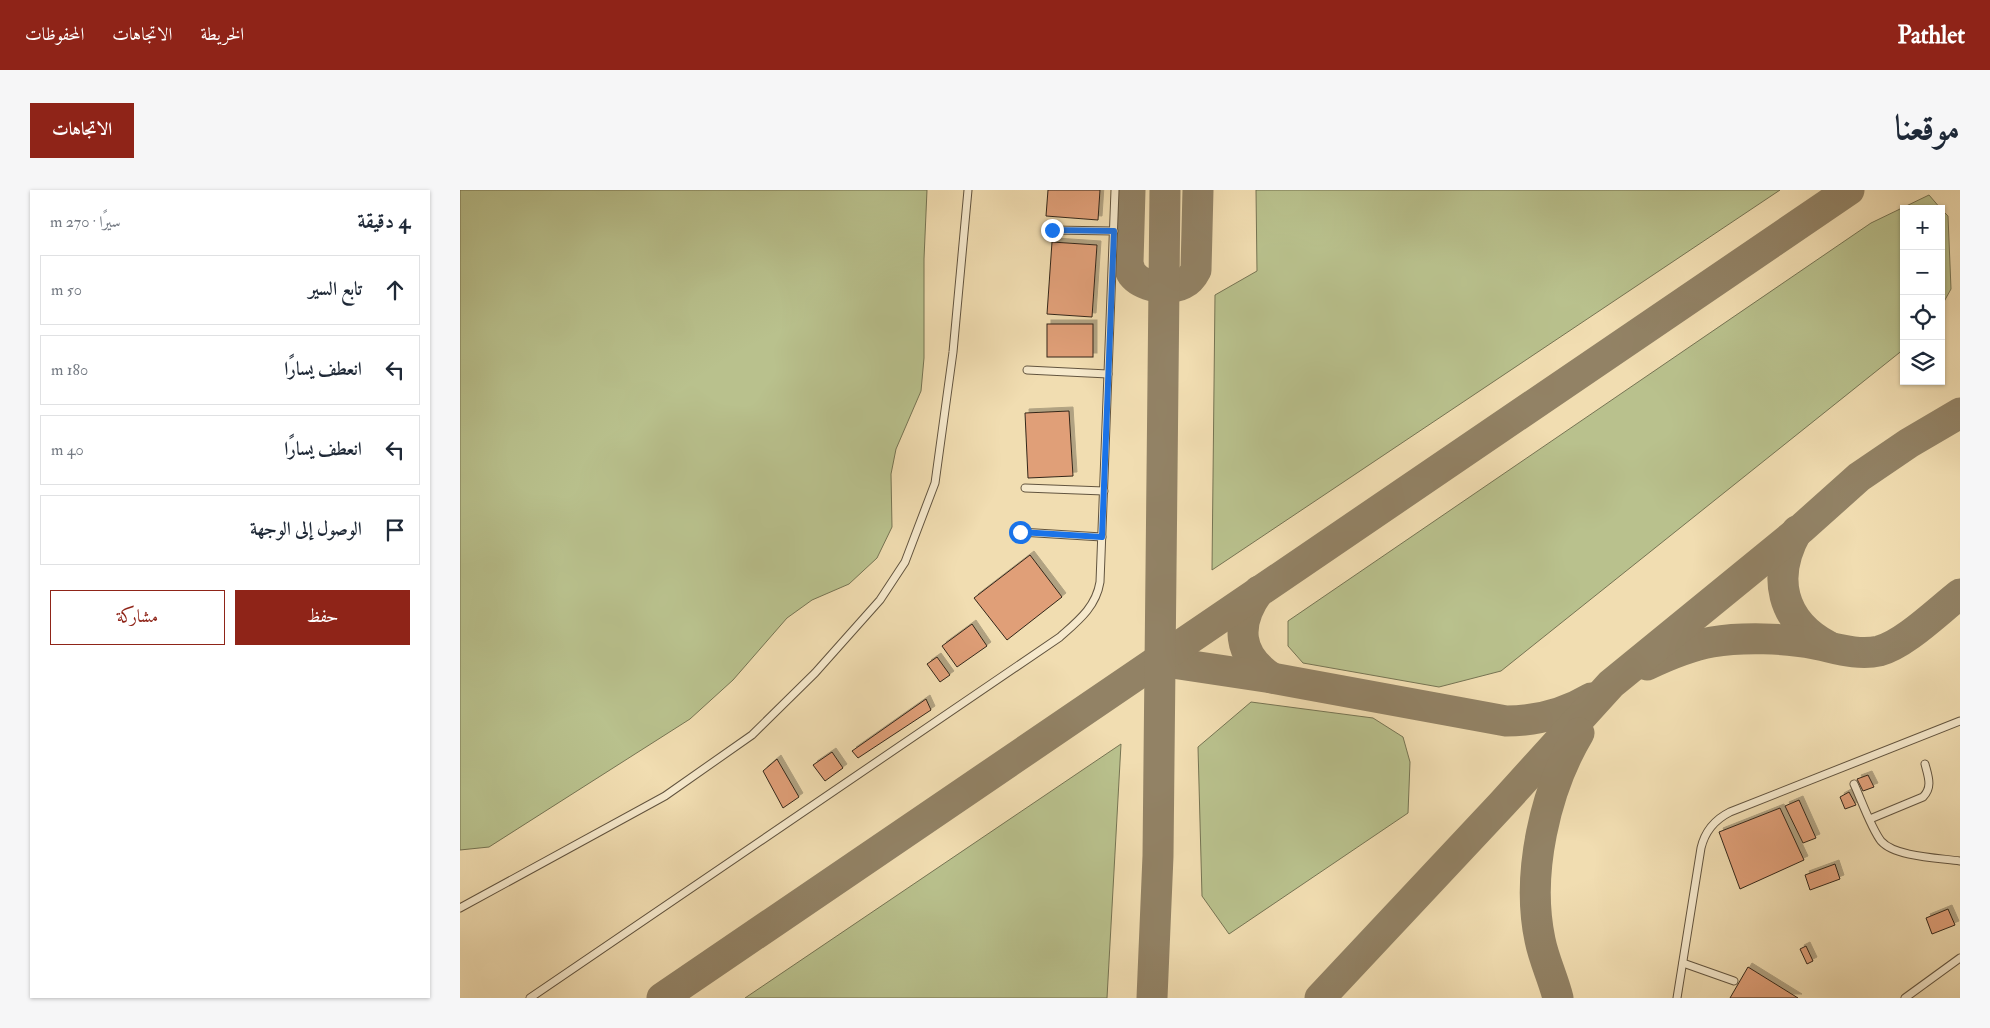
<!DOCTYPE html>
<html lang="ar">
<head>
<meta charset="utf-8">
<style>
  body { margin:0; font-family:"IM FELL Double Pica",Amiri,serif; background:#f6f6f7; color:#1f2937; direction:rtl }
  .controls { position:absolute; right:15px; top:15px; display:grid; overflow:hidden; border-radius:0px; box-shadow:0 1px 4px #0004 }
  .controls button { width:45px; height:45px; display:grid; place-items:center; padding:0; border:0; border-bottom:1px solid #e0e1e3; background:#fff; color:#1f2937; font:25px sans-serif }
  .stop { position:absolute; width:15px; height:15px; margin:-11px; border:4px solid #1a73e8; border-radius:50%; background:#fff }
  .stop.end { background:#1a73e8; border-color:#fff; box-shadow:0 1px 5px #0008 }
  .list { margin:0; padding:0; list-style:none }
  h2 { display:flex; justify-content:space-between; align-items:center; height:65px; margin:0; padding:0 20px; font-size:21px }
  h2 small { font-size:16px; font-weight:400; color:#747a83 }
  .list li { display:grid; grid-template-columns:32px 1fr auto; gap:15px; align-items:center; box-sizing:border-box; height:70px; margin:0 10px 10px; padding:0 10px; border:1px solid #e0e1e3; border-radius:0px }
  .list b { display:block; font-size:19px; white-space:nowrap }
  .list em { font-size:16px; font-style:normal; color:#747a83 }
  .actions { display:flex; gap:10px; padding:15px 20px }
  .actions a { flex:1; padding:11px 0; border:1px solid #8f2418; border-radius:0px; text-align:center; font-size:18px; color:#8f2418 }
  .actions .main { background:#8f2418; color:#fff }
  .icon { flex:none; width:28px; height:28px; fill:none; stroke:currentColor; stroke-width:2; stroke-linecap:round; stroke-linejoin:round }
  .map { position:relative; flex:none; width:1500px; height:808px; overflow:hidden; direction:ltr; border-radius:0px }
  header { display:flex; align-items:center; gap:30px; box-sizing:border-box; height:70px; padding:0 25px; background:#8f2418; color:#fff }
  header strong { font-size:24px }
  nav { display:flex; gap:28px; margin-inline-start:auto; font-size:18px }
  .intro { display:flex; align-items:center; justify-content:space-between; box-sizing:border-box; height:120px; padding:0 30px }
  h1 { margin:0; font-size:35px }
  .button { padding:12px 22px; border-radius:0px; background:#8f2418; color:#fff; font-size:18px; font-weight:700 }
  main { display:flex; gap:30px; padding:0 30px }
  aside { flex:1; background:#fff; border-radius:0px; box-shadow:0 1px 4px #0004 }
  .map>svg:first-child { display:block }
  .green { fill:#b9c18d; stroke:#767453 }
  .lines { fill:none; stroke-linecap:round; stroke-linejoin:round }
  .taxiway { stroke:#928265; stroke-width:31 }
  .building { fill:#e09f78; stroke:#332619; filter:url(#shadow) }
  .service-casing { stroke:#62543f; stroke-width:9 }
  .service { stroke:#f6e9cc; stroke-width:7 }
  .route { stroke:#1a73e8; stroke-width:6 }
</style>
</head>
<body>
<header>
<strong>Pathlet</strong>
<nav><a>الخريطة</a><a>الاتجاهات</a><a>المحفوظات</a></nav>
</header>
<div class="intro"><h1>موقعنا</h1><a class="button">الاتجاهات</a></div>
<main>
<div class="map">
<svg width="1500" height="808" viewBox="0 0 1500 808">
  <defs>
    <filter id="shadow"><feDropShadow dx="4" dy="-4" stdDeviation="0" flood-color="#0004"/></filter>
  </defs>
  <rect width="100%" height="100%" fill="#f1ddb1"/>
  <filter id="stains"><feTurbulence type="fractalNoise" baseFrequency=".004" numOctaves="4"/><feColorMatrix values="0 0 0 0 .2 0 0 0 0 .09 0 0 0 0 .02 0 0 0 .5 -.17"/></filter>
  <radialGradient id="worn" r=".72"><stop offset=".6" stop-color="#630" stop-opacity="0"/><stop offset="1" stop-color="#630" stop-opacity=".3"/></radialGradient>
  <!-- green -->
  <g class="green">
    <path d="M0 0H467L464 69V168L461 201 436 259 431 284 432 337 417 368 389 394 352 410 327 428 273 490 230 529 29 657 0 660Z"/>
    <path d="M796 0H1320L752 380 755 105 797 81Z"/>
    <path d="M1469 5 1481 19H1444V159L1041 481 979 497 843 473 828 456V431L1411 33Z"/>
    <path d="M1481 19 1488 26 1491 99 1481 117Z"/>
    <path d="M791 512 913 528 943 547 950 572 948 623 769 744 742 706 738 557Z"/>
    <path d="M661 554 647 808H285Z"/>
  </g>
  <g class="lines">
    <!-- taxiway -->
    <g class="taxiway">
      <path d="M670 0 668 73C669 77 670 81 672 84 682 97 709 101 723 94 729 91 733 86 736 80L738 0"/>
      <path d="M1337 341C1311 387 1321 431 1368 456"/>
      <path d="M799 401C775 434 777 465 812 488"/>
      <path d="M699 471 812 488 1046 531C1077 531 1104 524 1131 508"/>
      <path d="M1187 475C1208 465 1230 456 1252 452 1281 447 1326 448 1355 454 1375 458 1398 466 1419 461 1445 454 1478 421 1500 404"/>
      <path d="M202 808 1389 0"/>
      <path d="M692 808 698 666 705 0"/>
      <path d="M860 808 1042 614 1151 494 1342 338 1399 287 1449 253 1500 223"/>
      <path d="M1098 808C1093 788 1084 770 1080 750 1066 684 1085 600 1119 543"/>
    </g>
  </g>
  <!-- building -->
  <g class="building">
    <path d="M588 0H640L638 30 586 26Z"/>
    <path d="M592 52 637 55 632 127 587 124Z"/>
    <rect x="587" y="134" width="46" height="33"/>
    <path d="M609 221 613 286 568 288 565 223Z"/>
    <path d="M570 365 602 407 547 450 514 408Z"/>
    <path d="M512 434 527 456 497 477 482 456Z"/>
    <path d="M477 467 490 485 480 492 467 474Z"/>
    <path d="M466 509 471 520 398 568 392 561Z"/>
    <path d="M372 562 383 578 365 591 353 575Z"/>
    <path d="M317 569 339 607 323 618 303 581Z"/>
    <path d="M1408 585 1414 597 1403 601 1397 589Z"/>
    <path d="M1389 602 1396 615 1385 619 1380 607Z"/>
    <path d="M1339 610 1356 648 1343 653 1325 616Z"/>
    <path d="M1320 618 1344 670 1280 699 1259 642Z"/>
    <path d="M1375 674 1380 689 1350 700 1345 685Z"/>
    <path d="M1488 719 1495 735 1472 744 1466 728Z"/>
    <path d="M1346 756 1353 771 1347 774 1340 759Z"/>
    <path d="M1288 777 1338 808H1270Z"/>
  </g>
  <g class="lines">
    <defs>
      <g id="service">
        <path d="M592 40 654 41"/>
        <path d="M567 180 648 184"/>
        <path d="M565 298 644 301"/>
        <path d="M560 342 642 347"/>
        <path d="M1394 594C1401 609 1411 638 1421 651 1435 667 1479 668 1500 671"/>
        <path d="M1410 629 1463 607C1473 597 1468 586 1465 574"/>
        <path d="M0 718 205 606 292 545 355 483 420 410 445 372 475 293 493 162 508 0"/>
        <path d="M1223 773 1274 791"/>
        <path d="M70 808 600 447C618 431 636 417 640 392L655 0"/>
        <path d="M1217 808 1241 658C1245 641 1254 630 1270 622L1500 531"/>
        <path d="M1445 808 1500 768"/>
      </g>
    </defs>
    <!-- service casing -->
    <use href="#service" class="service-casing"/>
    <!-- service -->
    <use href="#service" class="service"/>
  </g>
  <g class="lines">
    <!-- route -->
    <path class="route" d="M560 342 642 347 654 41 592 40"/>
  </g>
  <rect width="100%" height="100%" filter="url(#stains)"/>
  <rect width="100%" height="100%" fill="url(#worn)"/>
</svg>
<div class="controls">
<button>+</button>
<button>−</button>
<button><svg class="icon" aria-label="locate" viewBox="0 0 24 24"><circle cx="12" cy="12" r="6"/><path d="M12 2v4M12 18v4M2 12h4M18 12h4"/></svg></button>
<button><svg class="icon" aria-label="layers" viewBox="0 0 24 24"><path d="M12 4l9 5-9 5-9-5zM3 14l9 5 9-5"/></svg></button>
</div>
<div class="stop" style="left:560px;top:342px"></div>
<div class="stop end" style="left:592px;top:40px"></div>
</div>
<aside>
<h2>4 دقيقة<small>سيرًا · 270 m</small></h2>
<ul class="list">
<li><svg class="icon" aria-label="ahead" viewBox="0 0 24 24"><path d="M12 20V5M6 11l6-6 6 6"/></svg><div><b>تابع السير</b></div><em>50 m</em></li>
<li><svg class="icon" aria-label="left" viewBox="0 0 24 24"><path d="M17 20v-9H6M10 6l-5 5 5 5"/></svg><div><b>انعطف يسارًا</b></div><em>180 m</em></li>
<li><svg class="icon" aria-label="left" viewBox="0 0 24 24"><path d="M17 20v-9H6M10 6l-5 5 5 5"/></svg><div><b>انعطف يسارًا</b></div><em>40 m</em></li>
<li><svg class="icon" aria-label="arrive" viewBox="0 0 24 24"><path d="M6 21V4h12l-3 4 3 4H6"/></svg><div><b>الوصول إلى الوجهة</b></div></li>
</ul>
<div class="actions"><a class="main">حفظ</a><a>مشاركة</a></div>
</aside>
</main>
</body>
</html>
